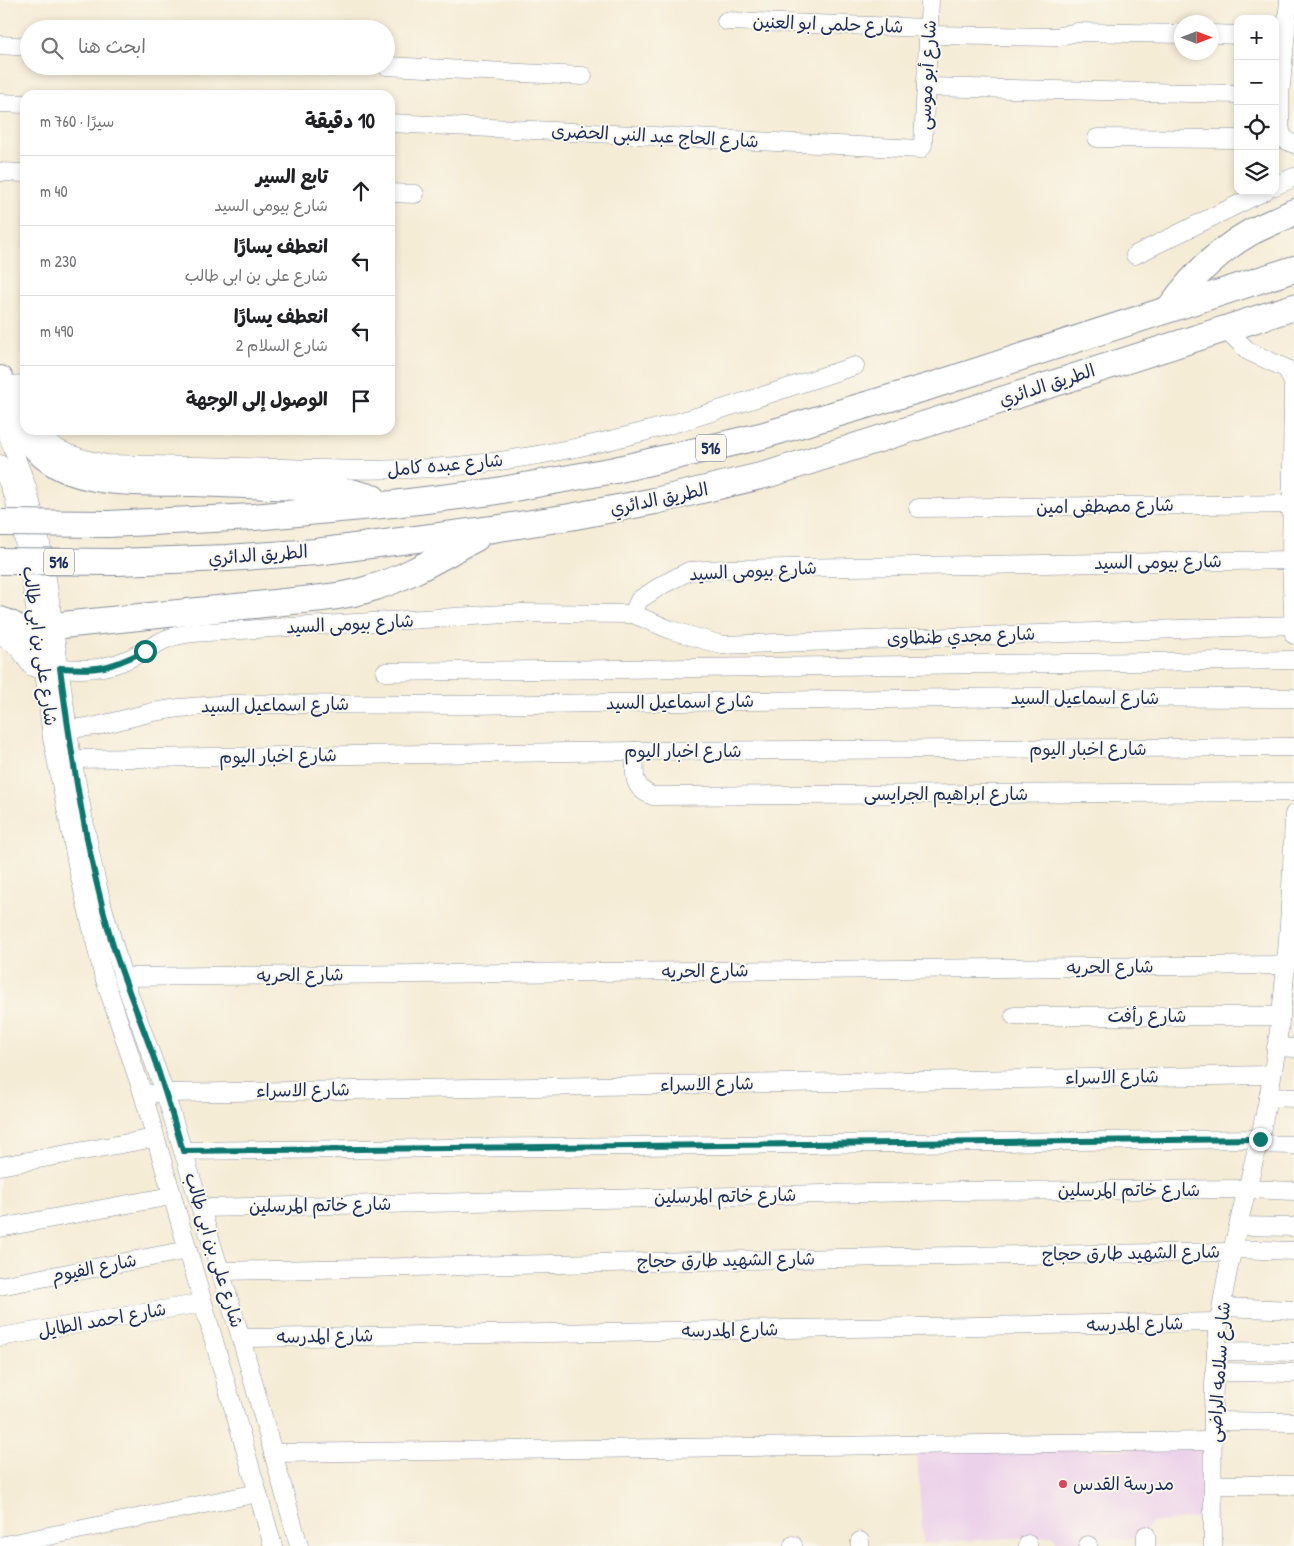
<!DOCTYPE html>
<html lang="ar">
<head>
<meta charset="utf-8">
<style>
  body { margin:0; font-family:"Patrick Hand","Playpen Sans Arabic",sans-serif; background:#f2f2f2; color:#202124; direction:rtl }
  .controls { position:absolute; right:15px; top:15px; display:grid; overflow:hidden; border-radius:10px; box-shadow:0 2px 8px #0003 }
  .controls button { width:45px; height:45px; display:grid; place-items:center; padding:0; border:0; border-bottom:1px solid #e0e0e0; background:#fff; color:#202124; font:25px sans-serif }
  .compass { position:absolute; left:1174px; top:15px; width:45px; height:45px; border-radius:50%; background:#fff; box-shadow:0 2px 8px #0003; rotate:90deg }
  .stop { position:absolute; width:15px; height:15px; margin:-11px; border:4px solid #0f766e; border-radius:50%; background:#fff }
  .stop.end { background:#0f766e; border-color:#fff; box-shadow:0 1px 5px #0008 }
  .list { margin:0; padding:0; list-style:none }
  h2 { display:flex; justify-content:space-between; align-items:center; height:65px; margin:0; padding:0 20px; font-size:21px }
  h2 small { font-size:16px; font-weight:400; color:#757577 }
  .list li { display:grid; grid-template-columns:32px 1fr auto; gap:15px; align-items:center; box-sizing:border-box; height:70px; padding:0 20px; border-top:1px solid #e0e0e0 }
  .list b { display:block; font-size:19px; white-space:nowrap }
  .list p { margin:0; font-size:16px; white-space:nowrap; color:#757577 }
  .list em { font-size:16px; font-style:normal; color:#757577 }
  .icon { flex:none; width:28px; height:28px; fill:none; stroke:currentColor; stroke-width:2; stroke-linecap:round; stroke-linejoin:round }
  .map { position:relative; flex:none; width:1294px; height:1546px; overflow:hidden; direction:ltr }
  .search { position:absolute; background:#fff; box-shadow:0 2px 8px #0003; left:20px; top:20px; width:375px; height:55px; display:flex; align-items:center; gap:12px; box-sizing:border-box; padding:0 18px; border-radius:28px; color:#757577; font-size:19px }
  .panel { position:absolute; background:#fff; box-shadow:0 2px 8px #0003; left:20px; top:90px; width:375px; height:345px; border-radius:15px; direction:rtl }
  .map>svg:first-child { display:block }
  .built { fill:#ecd1ea }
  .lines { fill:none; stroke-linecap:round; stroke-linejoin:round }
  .minor-casing { stroke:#888e9a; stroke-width:19 }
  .highway-casing { stroke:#888e9a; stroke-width:28 }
  .minor { stroke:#fff; stroke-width:18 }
  .highway { stroke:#fff; stroke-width:26 }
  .highway-bridge-casing { stroke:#888e9a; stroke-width:28; stroke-linecap:butt }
  .highway-bridge { stroke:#fff; stroke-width:26 }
  .route { stroke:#0f766e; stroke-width:6 }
  .poi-dot { fill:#d1495b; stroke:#fbf7ec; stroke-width:2 }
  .labels { text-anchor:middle; stroke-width:4; stroke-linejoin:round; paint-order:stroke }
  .shield { fill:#fbf7ec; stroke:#5e6b89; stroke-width:1 }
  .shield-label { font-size:16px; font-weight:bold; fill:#1b2f5e }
  .street-label { font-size:18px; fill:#1b2f5e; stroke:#fbf7ec }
  .poi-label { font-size:18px; fill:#1b2f5e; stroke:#fbf7ec; text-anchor:start }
</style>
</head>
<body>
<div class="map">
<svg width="1294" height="1546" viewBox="0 0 1294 1546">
  <rect width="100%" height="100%" fill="#fbf7ec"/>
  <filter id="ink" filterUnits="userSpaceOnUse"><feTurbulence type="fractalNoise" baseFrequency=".02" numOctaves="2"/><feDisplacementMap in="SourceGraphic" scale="10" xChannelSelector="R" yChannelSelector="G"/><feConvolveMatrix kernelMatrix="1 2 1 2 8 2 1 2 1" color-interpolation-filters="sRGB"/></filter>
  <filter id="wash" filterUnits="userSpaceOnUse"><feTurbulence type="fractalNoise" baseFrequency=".0096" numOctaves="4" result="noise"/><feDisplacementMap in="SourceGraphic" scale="20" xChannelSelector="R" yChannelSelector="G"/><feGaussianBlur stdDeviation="1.12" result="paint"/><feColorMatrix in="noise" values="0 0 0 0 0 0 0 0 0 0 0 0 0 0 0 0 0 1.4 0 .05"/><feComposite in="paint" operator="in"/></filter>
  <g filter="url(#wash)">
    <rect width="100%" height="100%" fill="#f5ecd6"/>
    <!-- built -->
    <path class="built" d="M1207 1448 1208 1516 1152 1523 1140 1538 1057 1543 1054 1536 923 1543 917 1452Z"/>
  </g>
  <g filter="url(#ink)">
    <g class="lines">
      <defs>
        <g id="minor">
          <path d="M1289 0 1280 95V124L1281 132 1285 140 1294 144"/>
          <path d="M726 21 929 28"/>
          <path d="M1212 34 1238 35"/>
          <path d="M929 35 1056 37 1077 32 1182 34"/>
          <path d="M0 45 29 47"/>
          <path d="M386 66 583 76"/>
          <path d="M926 87 1238 94"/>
          <path d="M0 103 25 104"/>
          <path d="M390 123 920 149 923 145 930 0"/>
          <path d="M1097 138 1238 139"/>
          <path d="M0 172 25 173"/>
          <path d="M1275 186 1294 177"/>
          <path d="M390 193 415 194"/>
          <path d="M1135 255 1265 191"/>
          <path d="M1228 328 1234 337 1248 351 1287 369 1293 383 1291 560 1294 635"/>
          <path d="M6 385 25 384"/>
          <path d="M0 414 27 487 36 522 44 557 72 759 93 867 102 904 123 977 165 1093 241 1338 299 1546"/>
          <path d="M36 434C56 452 81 459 107 464 165 465 224 467 283 468 351 470 417 472 485 463 538 456 591 446 643 432 714 414 784 388 855 366"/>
          <path d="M0 464 14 497 28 560 44 671 52 738 78 869 92 929 103 974 143 1094 273 1546"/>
          <path d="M918 508 1292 504"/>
          <path d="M633 614 671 630 722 645 1294 625"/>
          <path d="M0 637C19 643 21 653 32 667L44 671"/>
          <path d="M60 668C74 669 88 670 102 667 124 664 143 651 162 641 176 634 193 633 208 632L522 613 633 614 639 600 662 585 689 571 725 569 1291 560"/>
          <path d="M385 672 1294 660"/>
          <path d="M68 729 97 726 153 712 179 708 231 704 471 705 1026 697 1294 698"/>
          <path d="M635 751C635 771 630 788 653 796L1294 792"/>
          <path d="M72 759 635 751 1294 747"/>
          <path d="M123 977 1287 965"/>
          <path d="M1014 1016H1281"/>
          <path d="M1276 1047 1294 1048"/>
          <path d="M143 1094 165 1093 1272 1075"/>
          <path d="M1268 1097 1294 1098"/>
          <path d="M1259 1144 1294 1145"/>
          <path d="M183 1151 1260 1139"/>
          <path d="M0 1166 155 1138"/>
          <path d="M201 1208 960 1191 1248 1189 1294 1191"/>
          <path d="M1239 1226 1294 1227"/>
          <path d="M0 1228 171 1196"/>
          <path d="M1232 1249 1294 1251"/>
          <path d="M220 1271 892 1257 1231 1252"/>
          <path d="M0 1286 188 1250"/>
          <path d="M1222 1307 1294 1310"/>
          <path d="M0 1337 203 1303"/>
          <path d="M241 1338 1220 1322"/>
          <path d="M1216 1351 1294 1352"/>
          <path d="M1215 1372 1294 1373"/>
          <path d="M1213 1421 1294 1422"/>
          <path d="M273 1453 1213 1441"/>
          <path d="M1213 1485H1294"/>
          <path d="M1146 1535V1546"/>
          <path d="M860 1541V1546"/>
          <path d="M1028 1544V1546"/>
          <path d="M793 1545V1546"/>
          <path d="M1088 1545V1546"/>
          <path d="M0 1546 258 1493"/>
          <path d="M1213 1546C1213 1472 1210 1397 1219 1324 1229 1247 1253 1174 1268 1099 1286 1005 1291 909 1294 814"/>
        </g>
        <g id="highway">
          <path d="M1169 309C1191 278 1217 251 1251 232 1265 225 1280 219 1294 212"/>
          <path d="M0 379C12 405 25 444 49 460 87 487 149 482 194 483 237 485 281 486 324 488L351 492 373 498"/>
          <path d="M108 524 254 517 393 504 491 492 615 470 761 436 931 386 1294 269"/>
          <path d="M117 562 227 558 316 552 493 529 570 517 655 501 769 474 1294 307"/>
          <path d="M0 620C17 625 28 635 41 648"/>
          <path d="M53 626 322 598C340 596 358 593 375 587 410 576 443 555 476 538"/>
        </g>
      </defs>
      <!-- minor casing -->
      <use href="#minor" class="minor-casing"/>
      <!-- highway casing -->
      <use href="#highway" class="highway-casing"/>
      <!-- minor -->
      <use href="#minor" class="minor"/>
      <!-- highway -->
      <use href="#highway" class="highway"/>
      <defs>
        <g id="highway-bridge">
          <path d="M0 523 108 524"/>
          <path d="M0 561 117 562"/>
        </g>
      </defs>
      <!-- highway-bridge casing -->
      <use href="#highway-bridge" class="highway-bridge-casing"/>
      <!-- highway-bridge -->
      <use href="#highway-bridge" class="highway-bridge"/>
    </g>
  </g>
  <g class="lines" filter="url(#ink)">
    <!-- route -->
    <path class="route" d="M145 651C132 657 118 664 104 667 89 670 74 669 60 668 72 760 86 851 111 939 122 977 138 1013 151 1050 163 1083 173 1117 183 1151L1260 1139"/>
  </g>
  <!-- markers -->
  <circle class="poi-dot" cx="1063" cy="1484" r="5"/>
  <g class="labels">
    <!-- shield labels -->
    <g class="shield">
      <rect x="696" y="434.5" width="30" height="27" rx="4"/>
      <rect x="44" y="548.5" width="30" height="27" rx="4"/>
    </g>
    <g class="shield-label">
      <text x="711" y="454">516</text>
      <text x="59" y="568">516</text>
    </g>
    <!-- street labels -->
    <g class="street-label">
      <text transform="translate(828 24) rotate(2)" y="6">شارع حلمى ابو العنين</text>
      <text transform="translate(927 75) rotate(-87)" y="6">شارع أبو موسى</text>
      <text transform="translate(655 136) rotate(3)" y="6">شارع الحاج عبد النبى الحضرى</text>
      <text transform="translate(1047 385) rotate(-18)" y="6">الطريق الدائري</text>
      <text transform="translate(445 465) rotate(-5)" y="6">شارع عبده كامل</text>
      <text transform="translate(659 499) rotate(-12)" y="6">الطريق الدائري</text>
      <text transform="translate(1105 506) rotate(-1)" y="6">شارع مصطفى امين</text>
      <text transform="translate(258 555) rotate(-4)" y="6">الطريق الدائري</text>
      <text transform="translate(1158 562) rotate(-1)" y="6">شارع بيومى السيد</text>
      <text transform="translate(753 571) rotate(-3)" y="6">شارع بيومى السيد</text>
      <text transform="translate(350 624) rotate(-3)" y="6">شارع بيومى السيد</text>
      <text transform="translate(961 636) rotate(-2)" y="6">شارع مجدي طنطاوى</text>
      <text transform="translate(40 646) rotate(82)" y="6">شارع على بن ابى طالب</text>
      <text x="1085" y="704">شارع اسماعيل السيد</text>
      <text transform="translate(680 702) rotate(-1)" y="6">شارع اسماعيل السيد</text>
      <text transform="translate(275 705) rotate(-1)" y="6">شارع اسماعيل السيد</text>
      <text x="1088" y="755">شارع اخبار اليوم</text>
      <text x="683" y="757">شارع اخبار اليوم</text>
      <text transform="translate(278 756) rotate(-1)" y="6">شارع اخبار اليوم</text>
      <text x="946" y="800">شارع ابراهيم الجرايسى</text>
      <text transform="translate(1110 967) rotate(-1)" y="6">شارع الحريه</text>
      <text transform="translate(705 971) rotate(-1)" y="6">شارع الحريه</text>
      <text transform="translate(300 975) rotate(-1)" y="6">شارع الحريه</text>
      <text x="1147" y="1022">شارع رأفت</text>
      <text transform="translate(1112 1077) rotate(-1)" y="6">شارع الاسراء</text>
      <text transform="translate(707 1084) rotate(-1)" y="6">شارع الاسراء</text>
      <text transform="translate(303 1090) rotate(-1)" y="6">شارع الاسراء</text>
      <text x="1129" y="1196">شارع خاتم المرسلين</text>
      <text transform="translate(725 1196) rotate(-1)" y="6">شارع خاتم المرسلين</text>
      <text transform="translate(320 1205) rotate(-1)" y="6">شارع خاتم المرسلين</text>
      <text transform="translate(214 1250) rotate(73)" y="6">شارع على بن ابى طالب</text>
      <text transform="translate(1131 1253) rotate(-1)" y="6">شارع الشهيد طارق حجاج</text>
      <text transform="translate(726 1260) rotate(-1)" y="6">شارع الشهيد طارق حجاج</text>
      <text transform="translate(94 1268) rotate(-11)" y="6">شارع الفيوم</text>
      <text transform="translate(102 1320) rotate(-10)" y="6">شارع احمد الطايل</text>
      <text transform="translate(1135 1324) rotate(-1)" y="6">شارع المدرسه</text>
      <text transform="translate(730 1330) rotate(-1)" y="6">شارع المدرسه</text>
      <text transform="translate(325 1336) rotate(-1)" y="6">شارع المدرسه</text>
      <text transform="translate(1219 1372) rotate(-86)" y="6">شارع سلامه الراضى</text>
    </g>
    <!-- poi labels -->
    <g class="poi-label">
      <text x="1073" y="1490">مدرسة القدس</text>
    </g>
  </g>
</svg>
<div class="controls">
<button>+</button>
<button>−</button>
<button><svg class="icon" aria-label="locate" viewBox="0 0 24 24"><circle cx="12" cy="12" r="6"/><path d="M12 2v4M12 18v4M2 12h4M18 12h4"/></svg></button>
<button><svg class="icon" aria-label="layers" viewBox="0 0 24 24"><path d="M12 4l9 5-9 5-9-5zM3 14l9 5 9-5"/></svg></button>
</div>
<svg class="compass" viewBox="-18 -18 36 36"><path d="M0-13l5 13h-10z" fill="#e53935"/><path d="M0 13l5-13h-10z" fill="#757577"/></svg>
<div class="stop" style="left:145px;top:651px"></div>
<div class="stop end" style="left:1260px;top:1139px"></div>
<div class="search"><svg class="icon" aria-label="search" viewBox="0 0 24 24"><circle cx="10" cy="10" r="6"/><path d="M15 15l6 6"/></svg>ابحث هنا</div>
<section class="panel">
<h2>10 دقيقة<small>سيرًا · 760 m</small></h2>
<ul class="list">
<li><svg class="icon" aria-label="ahead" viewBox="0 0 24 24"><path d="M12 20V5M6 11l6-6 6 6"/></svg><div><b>تابع السير</b><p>شارع بيومى السيد</p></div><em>40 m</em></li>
<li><svg class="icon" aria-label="left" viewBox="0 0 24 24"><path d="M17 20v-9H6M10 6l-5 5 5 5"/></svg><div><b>انعطف يسارًا</b><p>شارع على بن ابى طالب</p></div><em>230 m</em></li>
<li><svg class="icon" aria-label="left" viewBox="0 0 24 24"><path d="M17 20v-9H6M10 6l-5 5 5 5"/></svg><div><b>انعطف يسارًا</b><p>شارع السلام 2</p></div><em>490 m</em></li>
<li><svg class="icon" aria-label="arrive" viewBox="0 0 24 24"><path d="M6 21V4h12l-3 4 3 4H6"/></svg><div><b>الوصول إلى الوجهة</b></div></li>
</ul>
</section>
</div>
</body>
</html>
